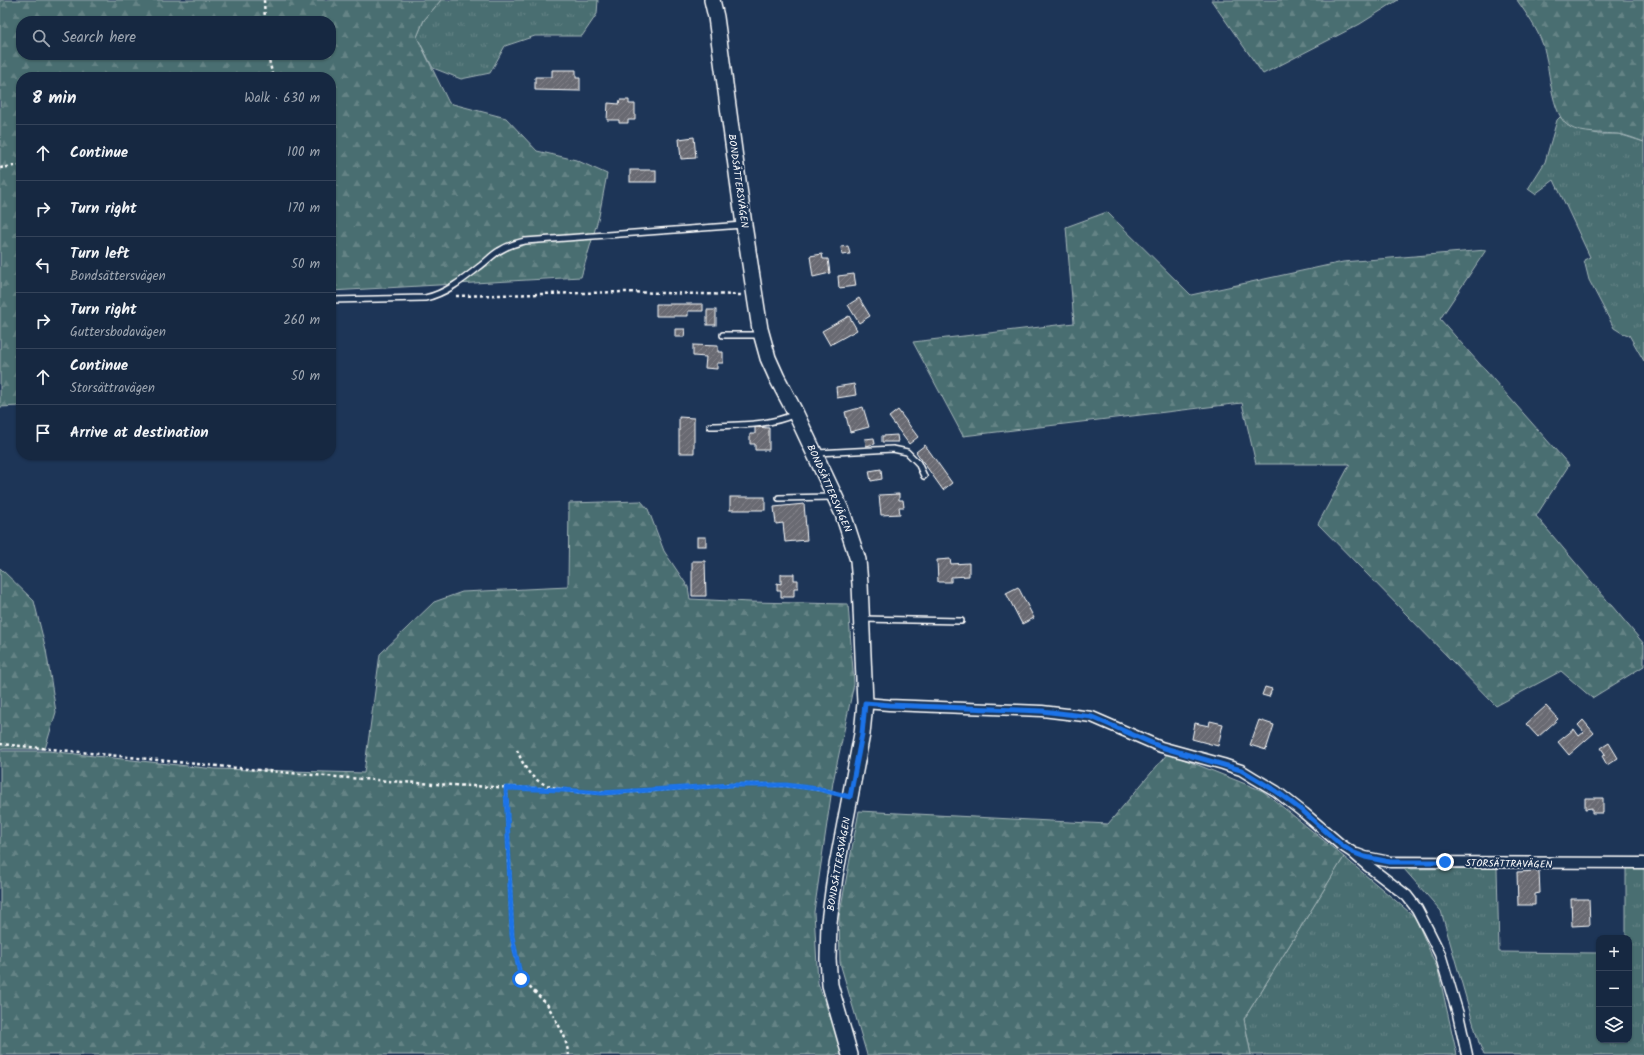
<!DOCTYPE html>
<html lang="en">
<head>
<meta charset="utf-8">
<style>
  body { margin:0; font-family:Kalam,sans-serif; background:#23344c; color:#f1f3f6 }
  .controls { position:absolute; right:12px; bottom:12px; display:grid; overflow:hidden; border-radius:8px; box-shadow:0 1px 3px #0004 }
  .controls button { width:36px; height:36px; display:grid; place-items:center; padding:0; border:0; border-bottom:1px solid #35445a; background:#162841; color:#f1f3f6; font:20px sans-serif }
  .stop { position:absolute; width:12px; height:12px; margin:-9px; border:3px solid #1a73e8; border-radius:50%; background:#fff }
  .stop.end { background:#1a73e8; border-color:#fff; box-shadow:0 1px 4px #0008 }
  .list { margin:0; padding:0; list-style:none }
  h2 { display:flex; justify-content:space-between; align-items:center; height:52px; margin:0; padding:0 16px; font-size:17px }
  h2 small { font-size:13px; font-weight:400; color:#9ea6b1 }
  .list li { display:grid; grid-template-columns:26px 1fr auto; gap:12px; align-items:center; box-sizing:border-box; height:56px; padding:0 16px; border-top:1px solid #35445a }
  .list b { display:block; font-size:15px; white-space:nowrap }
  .list p { margin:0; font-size:13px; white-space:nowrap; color:#9ea6b1 }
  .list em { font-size:13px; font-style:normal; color:#9ea6b1 }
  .icon { flex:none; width:22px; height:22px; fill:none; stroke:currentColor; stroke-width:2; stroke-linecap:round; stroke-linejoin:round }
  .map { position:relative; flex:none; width:1644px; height:1055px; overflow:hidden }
  .search { position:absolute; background:#162841; box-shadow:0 1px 3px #0004; left:16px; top:16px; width:320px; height:44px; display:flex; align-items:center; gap:10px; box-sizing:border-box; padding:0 14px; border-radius:16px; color:#9ea6b1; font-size:15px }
  .panel { position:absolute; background:#162841; box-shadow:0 1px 3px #0004; left:16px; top:72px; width:320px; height:388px; border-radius:16px }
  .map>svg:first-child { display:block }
  .grass { fill:url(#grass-tufts); stroke:#a4b6b8 }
  .forest { fill:url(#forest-firs); stroke:#a4b6b8; fill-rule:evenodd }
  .building { fill:url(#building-hatch); stroke:#fff }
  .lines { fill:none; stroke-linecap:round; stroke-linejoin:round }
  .lane-casing { stroke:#fff; stroke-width:8 }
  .street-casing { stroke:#fff; stroke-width:13 }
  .secondary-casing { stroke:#fff; stroke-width:18 }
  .path { stroke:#fff; stroke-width:2.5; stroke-dasharray:3 3; stroke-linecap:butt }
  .lane { stroke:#1d3557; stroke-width:5 }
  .street { stroke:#1d3557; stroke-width:10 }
  .secondary { stroke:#1d3557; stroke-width:15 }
  .route { stroke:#1a73e8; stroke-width:5 }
  .labels { text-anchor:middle; stroke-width:4; stroke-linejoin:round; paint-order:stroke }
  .street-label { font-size:10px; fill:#fff; stroke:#1d3557 }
</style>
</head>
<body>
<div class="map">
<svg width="1644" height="1055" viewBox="0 0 1644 1055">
  <defs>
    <pattern id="grass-tufts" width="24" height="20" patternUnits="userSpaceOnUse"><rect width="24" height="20" fill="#4a6e71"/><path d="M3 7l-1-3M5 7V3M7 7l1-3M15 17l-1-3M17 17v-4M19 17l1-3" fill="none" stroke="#658486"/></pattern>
    <pattern id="forest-firs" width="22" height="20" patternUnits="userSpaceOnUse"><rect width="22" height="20" fill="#4a6e71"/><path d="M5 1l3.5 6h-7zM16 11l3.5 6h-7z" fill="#658486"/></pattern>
    <pattern id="building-hatch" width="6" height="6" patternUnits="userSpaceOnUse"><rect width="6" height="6" fill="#696a72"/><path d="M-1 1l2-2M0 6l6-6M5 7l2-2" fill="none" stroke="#808087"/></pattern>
  </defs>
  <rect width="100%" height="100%" fill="#1d3557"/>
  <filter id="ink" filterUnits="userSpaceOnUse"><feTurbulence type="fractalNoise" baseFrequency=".025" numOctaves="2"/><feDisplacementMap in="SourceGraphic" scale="8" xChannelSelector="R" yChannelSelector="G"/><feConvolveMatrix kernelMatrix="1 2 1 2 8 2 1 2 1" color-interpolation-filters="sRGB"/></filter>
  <g filter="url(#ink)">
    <!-- grass -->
    <g class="grass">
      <path d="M441 0H598L597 14 582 36H535L505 46 490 73 461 79 433 68 417 37 424 20Z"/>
      <path d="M1560 117 1570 127 1598 134H1619L1644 142V361L1629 335 1622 333 1614 328 1589 280 1584 260 1590 257 1554 180 1535 194 1528 189 1545 162 1557 120Z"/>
      <path d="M1344 857 1415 917 1438 970 1457 1055H1251L1244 1019Z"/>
      <path d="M1626 866 1644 867V1055H1484L1479 1043 1441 911 1404 869 1497 868 1499 952 1599 953V1040H1629V938H1626Z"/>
    </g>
    <!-- forest -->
    <g class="forest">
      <path d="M0 0H441L424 20 417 37 449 103 506 118 537 151 576 160 607 174 599 216 581 277 331 291V77H21V406L0 407ZM21 21H331V55H21Z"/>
      <path d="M1211 0H1398L1360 24 1263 74Z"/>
      <path d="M1517 0H1644V142C1636 139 1626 135 1618 134 1605 133 1581 134 1570 127 1550 116 1550 65 1543 45 1537 28 1527 15 1517 0Z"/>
      <path d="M1107 212 1191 295 1343 262 1486 250 1440 319 1569 465 1536 516 1644 644V666L1592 698 1561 671 1496 706 1318 524 1350 464H1256L1242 403 963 436 913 342 1074 323 1066 227Z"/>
      <path d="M641 501 648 509 664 551 688 587 690 599 750 602 848 604 854 684 833 782 814 912 818 983 844 1055H0V751H48L215 769 364 773 380 654 434 602 462 592 568 587 569 503Z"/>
      <path d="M0 568 34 601 46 650 56 712 45 749H0Z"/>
      <path d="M1168 753 1263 791 1344 857 1244 1019 1251 1055H867L840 963 839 917 859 811 1108 824Z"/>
    </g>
    <!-- building -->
    <g class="building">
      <path d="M552 70H576V78H580V91L535 90V77H552Z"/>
      <path d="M620 100H629V104H635V120H628V123H619V120H607L608 103 619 104Z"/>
      <path d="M694 137 696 158 681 159 679 139Z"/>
      <rect x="630" y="170" width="26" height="12"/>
      <path d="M848 246 850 254 842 255 841 247Z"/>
      <path d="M822 254 823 259H828L830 273 813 277 810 256Z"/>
      <path d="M854 274 856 286 839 288 838 276Z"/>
      <path d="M859 298 870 316 859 323 848 305Z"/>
      <path d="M656 304H703V311H688V316H656Z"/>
      <rect x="707" y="310" width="9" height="15"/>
      <path d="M849 316 857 330 830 345 822 331Z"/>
      <path d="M675 329H685L684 337H675Z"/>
      <path d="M693 345 718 346V352H723V363H717V369L705 368 706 357 693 356Z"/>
      <path d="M854 384 856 395 837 398 836 387Z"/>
      <path d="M863 407 869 427 850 432 845 412Z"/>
      <path d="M898 410 918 437 909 444 889 417Z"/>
      <path d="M679 417 694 418V453H679Z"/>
      <path d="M755 427 769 428V450H755V444H750V434H755Z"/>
      <path d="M897 435 898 442H882V436Z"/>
      <path d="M874 438 875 444 866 446 865 439Z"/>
      <path d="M925 445 952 483 943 490 916 452Z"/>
      <path d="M881 469 882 479 871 481 869 471Z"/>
      <path d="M899 494V500H903L904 507H899L900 514 881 515 879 495Z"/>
      <rect x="730" y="497" width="35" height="13"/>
      <path d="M804 504 807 540 785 542 783 523 776 524 774 507Z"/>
      <rect x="697" y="537" width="9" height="9"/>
      <path d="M950 559 951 564 969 563V576L951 577V582H938L937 560Z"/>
      <path d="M692 561H705L706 596H692Z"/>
      <path d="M781 574H794V580H798V588H794V597H781V591H777V583L781 584Z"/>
      <path d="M1018 587 1034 618 1022 624 1006 593Z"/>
      <path d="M1265 687 1272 689 1269 697 1262 695Z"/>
      <path d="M1546 706 1558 719 1538 737 1526 724Z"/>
      <path d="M1259 720 1274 725 1266 750 1250 745Z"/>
      <path d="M1583 720 1594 733 1569 755 1558 742 1574 729 1579 736 1584 732 1578 725Z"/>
      <path d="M1210 721 1223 724 1218 746 1192 739 1195 723 1209 726Z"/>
      <path d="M1609 743 1618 758 1607 765 1602 756 1605 754 1601 748Z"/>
      <path d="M1585 798H1603V813H1592V808L1585 809Z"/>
      <path d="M1539 871 1540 893 1535 894V905H1518L1517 872Z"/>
      <path d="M1571 899H1589L1590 925 1572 926Z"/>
    </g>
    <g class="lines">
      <defs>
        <g id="lane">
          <path d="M331 300 425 298C445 294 464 279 479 267 486 262 492 255 499 251 507 246 516 243 525 241L743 225"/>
          <path d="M723 335H759"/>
          <path d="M710 426C738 425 769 426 795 414"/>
          <path d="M817 453 893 449 907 452 918 463 924 476"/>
          <path d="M779 498 832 497"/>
          <path d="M863 619 961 621"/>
        </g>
        <g id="street">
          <path d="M865 703 889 705 1042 711 1092 717 1161 747 1223 764 1241 770 1254 778 1276 791 1304 813 1340 844 1352 852 1368 866 1407 896 1417 909 1428 930 1440 954 1458 1014 1467 1055"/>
          <path d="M1357 854 1365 857 1390 862 1644 863"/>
        </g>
        <path id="secondary" d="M712 0 716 17 744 225 760 329 768 358 777 378 796 414 843 514 858 560 860 584 865 703 862 734 835 876 829 922 828 959 830 985 850 1055"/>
      </defs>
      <!-- lane casing -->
      <use href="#lane" class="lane-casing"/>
      <!-- street casing -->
      <use href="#street" class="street-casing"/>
      <!-- secondary casing -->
      <use href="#secondary" class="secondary-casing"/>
      <!-- path -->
      <g class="path">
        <path d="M264 0 265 21"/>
        <path d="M268 55 273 77"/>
        <path d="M0 168 21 165"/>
        <path d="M456 296 624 292 741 295"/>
        <path d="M0 744C187 762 375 786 563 789"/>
        <path d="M517 750C523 764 528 776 542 783 568 796 612 793 641 791 706 788 774 777 838 794"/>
        <path d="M506 788 512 936 521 979 547 1004 564 1035 569 1055"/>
      </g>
      <!-- lane -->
      <use href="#lane" class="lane"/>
      <!-- street -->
      <use href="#street" class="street"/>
      <!-- secondary -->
      <use href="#secondary" class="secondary"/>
    </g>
  </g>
  <g class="lines" filter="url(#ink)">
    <!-- route -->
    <path class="route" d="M521 979 512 936 506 788 563 790 602 793 732 785H786L819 789 850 797 862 734 865 703 890 705 1042 711 1092 717 1161 747 1241 770 1276 791 1304 812 1340 844 1352 852 1365 857 1390 862H1445"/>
  </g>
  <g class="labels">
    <!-- street labels -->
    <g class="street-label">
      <text transform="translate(739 181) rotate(82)" y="4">BONDSÄTTERSVÄGEN</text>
      <text transform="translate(830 488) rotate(66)" y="4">BONDSÄTTERSVÄGEN</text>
      <text transform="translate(1509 863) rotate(1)" y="4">STORSÄTTRAVÄGEN</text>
      <text transform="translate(838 864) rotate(-80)" y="4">BONDSÄTTERSVÄGEN</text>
    </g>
  </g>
</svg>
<div class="controls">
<button>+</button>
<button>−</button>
<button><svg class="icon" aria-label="layers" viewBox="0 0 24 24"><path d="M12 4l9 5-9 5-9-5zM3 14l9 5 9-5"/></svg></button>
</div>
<div class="stop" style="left:521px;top:979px"></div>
<div class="stop end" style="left:1445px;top:862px"></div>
<div class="search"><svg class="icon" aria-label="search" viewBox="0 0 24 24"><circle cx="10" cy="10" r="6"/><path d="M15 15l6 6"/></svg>Search here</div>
<section class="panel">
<h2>8 min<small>Walk · 630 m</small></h2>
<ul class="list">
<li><svg class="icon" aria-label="ahead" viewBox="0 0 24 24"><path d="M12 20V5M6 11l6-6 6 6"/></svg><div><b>Continue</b></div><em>100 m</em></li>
<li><svg class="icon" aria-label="right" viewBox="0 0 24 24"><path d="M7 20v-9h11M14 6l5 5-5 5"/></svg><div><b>Turn right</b></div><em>170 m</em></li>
<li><svg class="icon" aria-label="left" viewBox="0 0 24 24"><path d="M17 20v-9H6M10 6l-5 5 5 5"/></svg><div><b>Turn left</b><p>Bondsättersvägen</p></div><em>50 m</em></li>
<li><svg class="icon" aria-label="right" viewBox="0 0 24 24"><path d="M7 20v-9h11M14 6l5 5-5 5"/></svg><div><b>Turn right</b><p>Guttersbodavägen</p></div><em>260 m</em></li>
<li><svg class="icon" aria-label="ahead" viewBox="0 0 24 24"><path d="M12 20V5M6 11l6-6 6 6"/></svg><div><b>Continue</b><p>Storsättravägen</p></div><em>50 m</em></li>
<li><svg class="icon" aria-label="arrive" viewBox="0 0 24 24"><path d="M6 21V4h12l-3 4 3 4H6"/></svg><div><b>Arrive at destination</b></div></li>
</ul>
</section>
</div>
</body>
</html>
